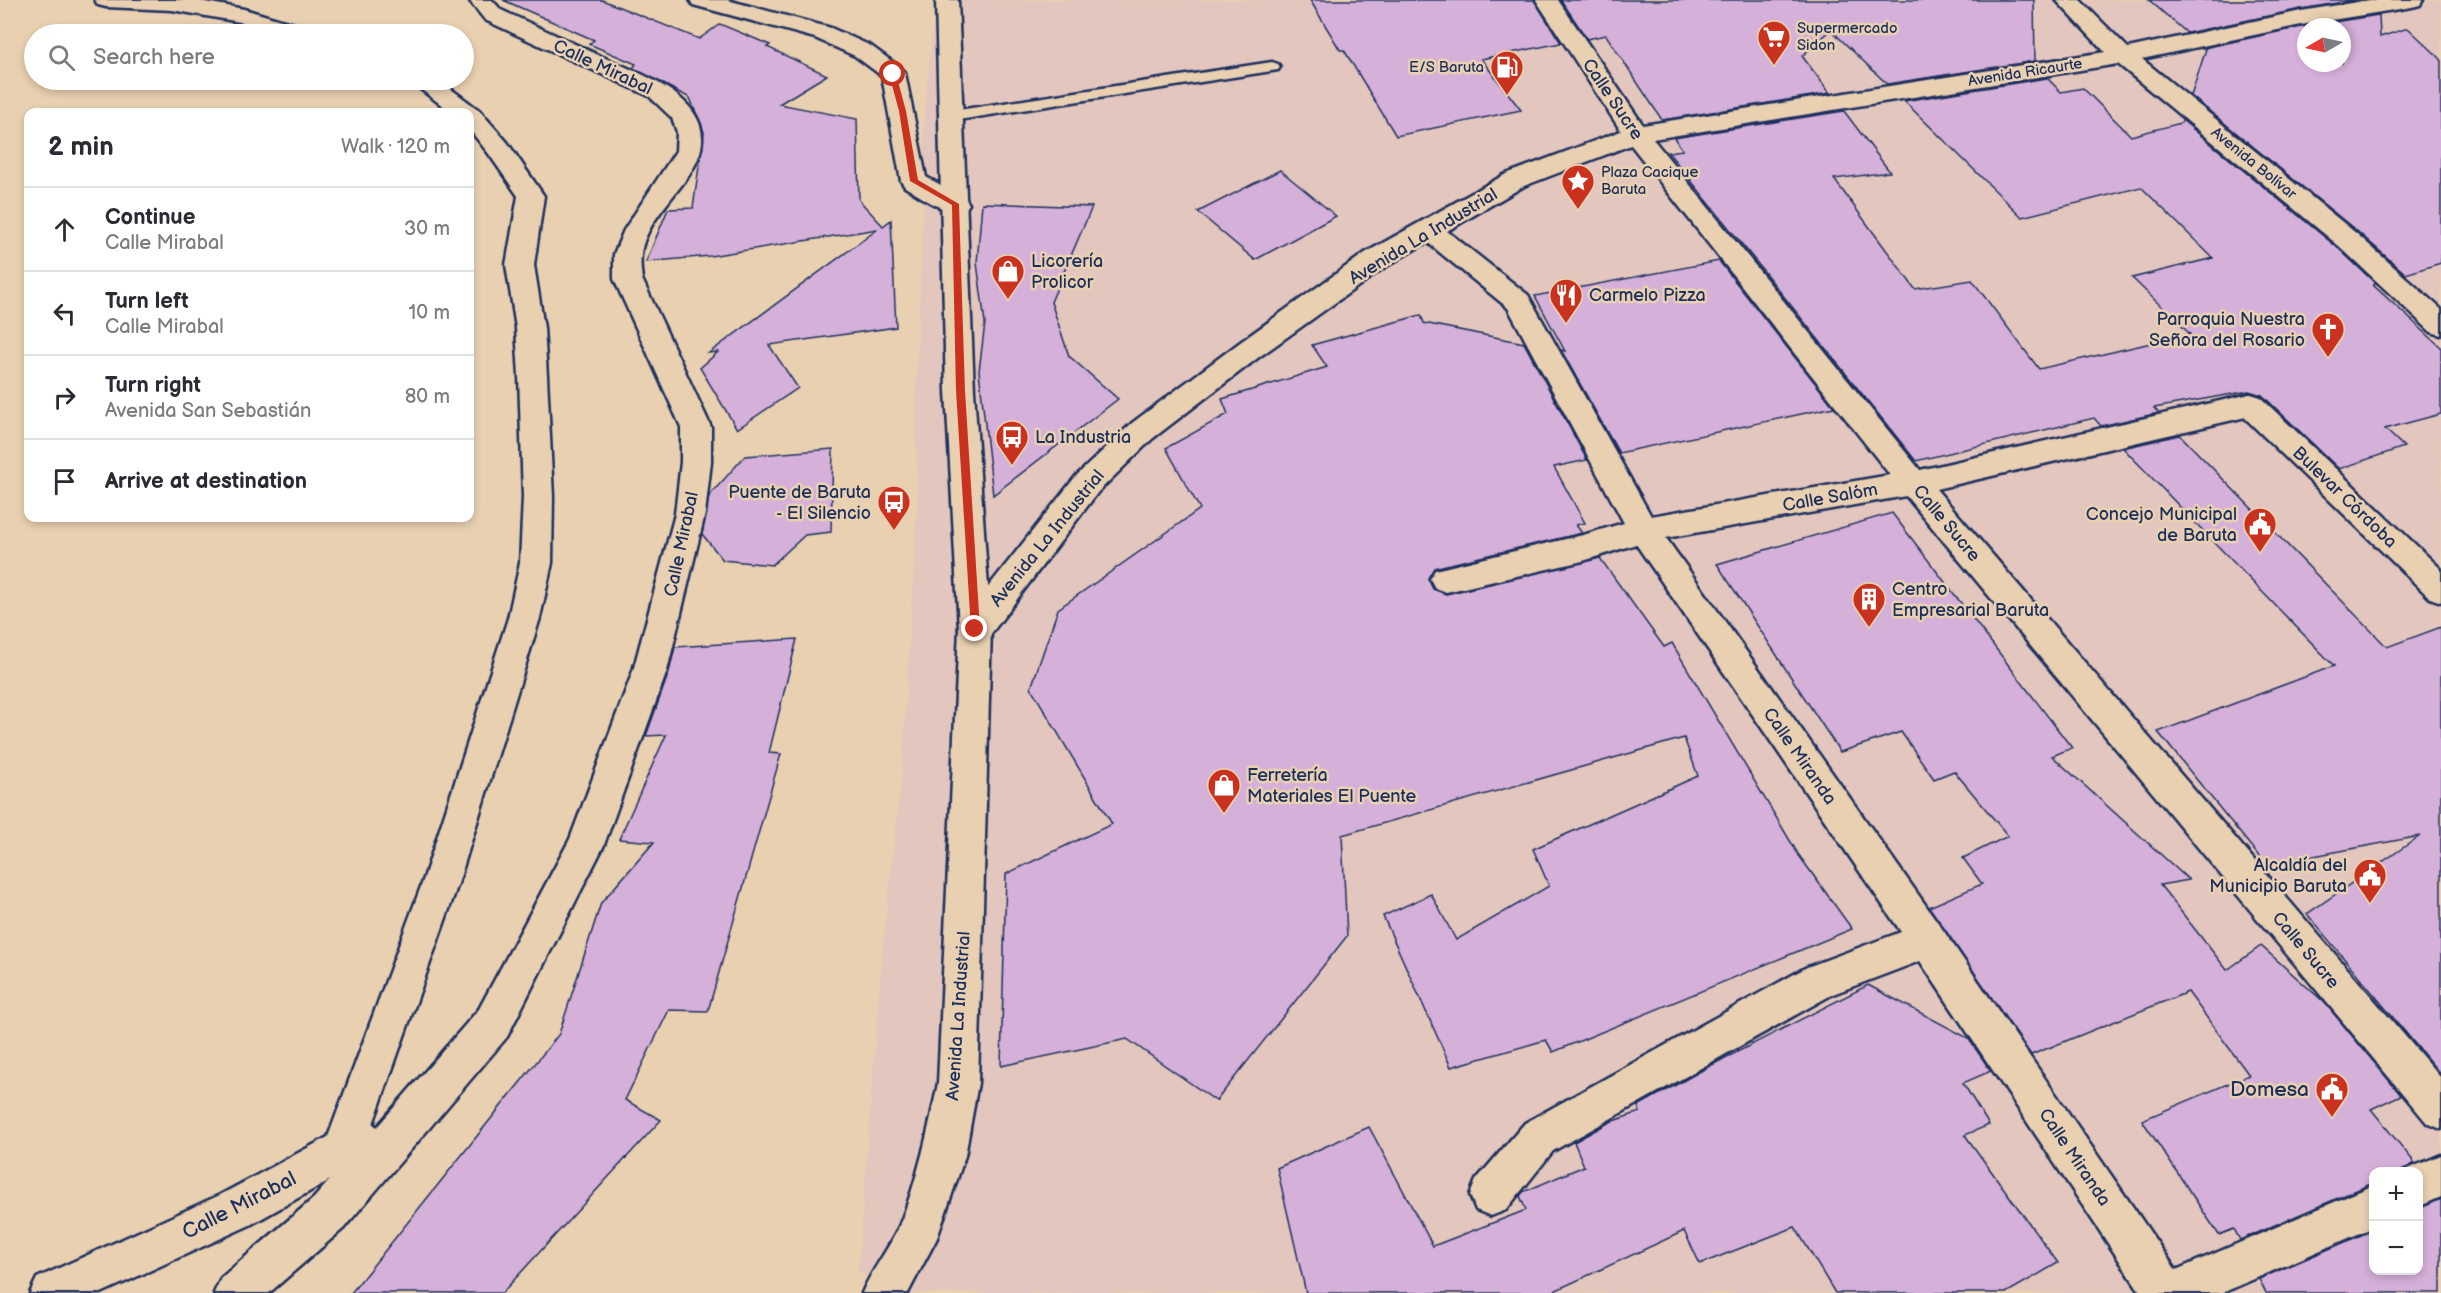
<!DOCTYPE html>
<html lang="en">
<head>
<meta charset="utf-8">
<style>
  body { margin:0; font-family:"Balsamiq Sans",sans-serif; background:#f2f2f3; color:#2b2b33 }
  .controls { position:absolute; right:18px; bottom:18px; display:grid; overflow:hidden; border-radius:12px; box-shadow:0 3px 9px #0003 }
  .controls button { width:54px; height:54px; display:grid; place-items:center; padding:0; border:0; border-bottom:2px solid #e1e1e2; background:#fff; color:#2b2b33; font:30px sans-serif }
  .compass { position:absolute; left:2297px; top:18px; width:54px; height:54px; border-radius:50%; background:#fff; box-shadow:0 3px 9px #0003; rotate:261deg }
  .stop { position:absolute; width:18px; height:18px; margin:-14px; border:4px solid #c8321e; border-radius:50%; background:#fff }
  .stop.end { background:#c8321e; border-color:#fff; box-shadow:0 2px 6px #0008 }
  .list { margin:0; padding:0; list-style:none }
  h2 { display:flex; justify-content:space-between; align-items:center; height:78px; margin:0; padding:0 24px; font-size:26px }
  h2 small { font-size:20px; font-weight:400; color:#7c7c81 }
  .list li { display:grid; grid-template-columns:39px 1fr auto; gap:18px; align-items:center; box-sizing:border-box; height:84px; padding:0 24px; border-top:2px solid #e1e1e2 }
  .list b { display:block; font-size:22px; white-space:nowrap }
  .list p { margin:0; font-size:20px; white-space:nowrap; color:#7c7c81 }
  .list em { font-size:20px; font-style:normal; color:#7c7c81 }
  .icon { flex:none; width:33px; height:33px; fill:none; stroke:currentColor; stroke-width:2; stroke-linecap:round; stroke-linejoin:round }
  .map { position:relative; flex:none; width:2441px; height:1293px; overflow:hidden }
  .search { position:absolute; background:#fff; box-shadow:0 3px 9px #0003; left:24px; top:24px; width:450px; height:66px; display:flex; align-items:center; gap:15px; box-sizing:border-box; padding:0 21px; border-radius:33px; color:#7c7c81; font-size:22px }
  .panel { position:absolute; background:#fff; box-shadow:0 3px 9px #0003; left:24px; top:108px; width:450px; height:414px; border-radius:12px }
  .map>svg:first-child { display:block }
  .built { fill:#e3c6bd; fill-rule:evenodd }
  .building { fill:#d5b0d9; stroke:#1b2f5e; stroke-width:1.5; fill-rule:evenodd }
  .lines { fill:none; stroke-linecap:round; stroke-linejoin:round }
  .service-casing { stroke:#1b2f5e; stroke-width:5 }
  .pedestrian-casing { stroke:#1b2f5e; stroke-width:5 }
  .minor-casing { stroke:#1b2f5e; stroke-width:5 }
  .tertiary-casing { stroke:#1b2f5e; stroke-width:5 }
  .service { fill:#e9d0b1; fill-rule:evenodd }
  .pedestrian { fill:#e9d0b1; fill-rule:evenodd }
  .minor { fill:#e9d0b1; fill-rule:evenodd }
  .tertiary { fill:#e9d0b1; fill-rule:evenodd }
  .route { fill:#c8321e }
  .labels { text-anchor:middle; stroke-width:5; stroke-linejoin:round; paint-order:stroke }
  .far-poi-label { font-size:15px; fill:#1b2f5e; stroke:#e9d0b1; text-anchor:start }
  .far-street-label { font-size:15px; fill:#1b2f5e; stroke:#e9d0b1 }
  .street-label { font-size:18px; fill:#1b2f5e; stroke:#e9d0b1 }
  .poi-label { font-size:18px; fill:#1b2f5e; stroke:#e9d0b1; text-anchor:start }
  .near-poi-label { font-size:21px; fill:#1b2f5e; stroke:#e9d0b1; text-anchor:end }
  .near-street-label { font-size:21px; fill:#1b2f5e; stroke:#e9d0b1 }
</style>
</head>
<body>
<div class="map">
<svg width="2441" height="1293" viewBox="0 0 2441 1293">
  <rect width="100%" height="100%" fill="#e9d0b1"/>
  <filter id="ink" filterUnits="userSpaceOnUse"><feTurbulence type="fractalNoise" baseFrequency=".0167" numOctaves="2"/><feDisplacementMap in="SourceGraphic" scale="12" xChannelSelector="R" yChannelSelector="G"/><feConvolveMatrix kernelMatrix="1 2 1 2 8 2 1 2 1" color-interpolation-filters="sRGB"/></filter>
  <g filter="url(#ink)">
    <!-- built -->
    <path class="built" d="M935 0H2441V1293H911L858 1272 882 954 902 772 917 509 916 392 924 188V119ZM2306 27H2342V63H2306ZM2374 1172H2418V1270H2374Z"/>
    <!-- building -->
    <g class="building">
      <path d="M503 0H602L699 39 720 24 770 45 767 47 827 75 779 104 857 119 859 200 883 226 891 220 896 327 769 345 798 388 737 429 700 368 718 352 709 353 878 229 710 256 646 262 668 209 693 208 704 132 690 98 633 68 636 64 589 44 594 40Z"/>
      <path d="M1310 0H1534L1561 43 1481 59 1521 110 1396 136 1344 50H1340Z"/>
      <path d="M1561 0H2034L2035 61 1887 84 1831 30 1802 56 1830 93 1662 120 1606 35 1587 39Z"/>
      <path d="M2149 0H2356L2301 9 2187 33Z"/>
      <path d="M2379 15 2380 37 2408 28 2441 59V263L2406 274 2358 232 2191 96 2206 49 2204 48 2301 27ZM2306 27H2342V63H2306Z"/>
      <path d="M2047 78 2061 92 2083 88 2131 136 2181 123 2182 120 2338 248 2376 284 2373 285 2441 347V414L2385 429 2404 447 2339 469 2262 395 2249 391 2154 408 2159 413 2101 426 2094 418 1916 461 1668 152 1683 150 1674 138 1844 111 1890 172 1834 179 1915 289 1972 280 2039 369 2190 334 2132 278 2213 258 2141 187 2022 217 1904 101Z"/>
      <path d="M1280 170 1336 216 1255 260 1198 212Z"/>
      <path d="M982 203 1092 207 1051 302 1069 356 1118 399 993 495 979 371 985 323 977 263Z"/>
      <path d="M1719 261 1834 407 1619 453 1561 350 1565 351 1535 296Z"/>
      <path d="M1421 315 1424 323 1524 343 1587 460 1554 467 1585 523 1576 525 1582 533 1434 568 1428 578 1433 589 1446 594 1600 558 1664 647 1672 643 1798 854 1852 929 1553 1052 1546 1040 1451 1067 1383 916 1431 894 1456 940 1549 886 1533 849 1698 776 1684 738 1342 835 1347 936 1216 1101 1127 1039 1001 1066 1006 874 1112 824 1031 688 1058 609 1200 509 1166 448 1228 414 1222 399 1327 367 1312 345Z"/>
      <path d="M2180 435 2387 647 2441 627V1075L2307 914 2420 836 2266 865 2158 732 2334 666 2123 448Z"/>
      <path d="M833 449 831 532 805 535 772 565 723 560 702 534 709 496 745 456Z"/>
      <path d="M1892 513 2072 748 2052 756 2189 880 2160 885 2227 970 2261 946 2325 1003 2401 1095 2371 1109 2415 1163 2401 1172H2373V1183L2240 1240 2234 1229 2219 1235 2142 1120 2249 1075 2188 992 2031 1055 1929 907 1982 884 1963 858 2008 836 1954 771 1934 779 1901 732 1840 752 1717 564Z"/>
      <path d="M797 639 769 753 781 754 708 1011 669 1010 625 1100 661 1120 502 1293H351L559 1034 601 903 654 842 619 839 666 735 646 736 669 672 675 647Z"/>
      <path d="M1868 985 1968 1038 1991 1071 1963 1083 1989 1125 1965 1135 2058 1263 2006 1293H1835L1795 1227 1700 1264 1684 1231 1550 1293H1306L1277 1168 1369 1127 1433 1246 1526 1210 1520 1196 1523 1192 1584 1166 1574 1142 1610 1122 1640 1112 1638 1106 1708 1067Z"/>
      <path d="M2441 1199V1293H2266L2259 1279 2373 1230V1270H2418V1209Z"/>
    </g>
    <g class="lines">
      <defs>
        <path id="service" d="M1272 62 1278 64 1280 67 1278 70 952 121 946 120 944 116 946 112 952 111Z"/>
        <path id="pedestrian" d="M2250 394 2260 397 2441 569V602L2430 598 2240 413 2235 405 2240 397Z"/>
        <g id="minor">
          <path d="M95 0H194L244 9 311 29 315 34H280L240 22 172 10 106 7 98 5Z"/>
          <path d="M469 0H492L501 10C533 25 565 39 596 54 645 76 736 105 689 175 674 197 642 228 641 256 640 264 641 272 642 279L711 427V462L705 514 667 671 604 845 507 1037 344 1228 269 1293H214L221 1278 314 1198 330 1180 250 1225 101 1293H30L37 1278 220 1195 328 1137 423 881 508 618 520 563 523 497 519 376 516 328 506 265 518 196 489 154 470 130V112H451L415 85 412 80H439L479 110 507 142 544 196 534 265 544 328 547 376 553 497 552 563 540 618 459 881 373 1124 377 1127 479 1009 570 839 633 671 675 514 681 462V427L614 279V254L624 230 676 151 677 132 672 118 649 96 485 20Z"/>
          <path d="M690 0H727L831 28 871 46 901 68 905 73 926 177 965 198 969 204 965 210C945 216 923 197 905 187L901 181 882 76 855 56 815 38 693 5Z"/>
          <path d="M1536 0H1558L1643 125 2105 52 2056 0H2080L2128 48 2301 11 2370 0H2423L2420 5 2412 7 2301 25 2142 59 2357 234 2441 309V335L2431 332 2339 246 2118 64 1653 139 1920 470 2250 394 2260 397 2265 405 2260 413 2250 416 1936 489 2441 1078V1129L2427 1123 1906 496 1666 538 1941 927 2176 1270 2374 1185V1227L2222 1293H2141L1920 961 1833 994 1553 1151 1506 1210 1491 1216 1476 1210 1470 1195 1476 1180 1525 1123 1807 967 1901 932 1636 544 1583 561 1446 592 1435 588 1430 579 1435 570 1583 535 1624 523 1508 308 1427 242 1385 267 1259 357 1152 439 1098 492 987 639 975 643 963 639 959 629 963 619 1076 476 1132 423 1239 343 1365 253 1506 174 1621 131ZM1631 145 1890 475 1651 516 1528 295 1447 231 1524 186Z"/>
          <path d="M2441 1155V1197L2418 1207V1172L2403 1171Z"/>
        </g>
        <path id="tertiary" d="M936 0H958L974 391 991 629 978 1083 965 1156 937 1238 908 1293H862C872 1269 890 1248 900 1224 918 1178 928 1132 938 1083L959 629 946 391Z"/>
      </defs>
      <!-- service casing -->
      <use href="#service" class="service-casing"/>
      <!-- pedestrian casing -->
      <use href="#pedestrian" class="pedestrian-casing"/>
      <!-- minor casing -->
      <use href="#minor" class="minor-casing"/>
      <!-- tertiary casing -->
      <use href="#tertiary" class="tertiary-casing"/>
      <!-- service -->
      <use href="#service" class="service"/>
      <!-- pedestrian -->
      <use href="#pedestrian" class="pedestrian"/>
      <!-- minor -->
      <use href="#minor" class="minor"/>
      <!-- tertiary -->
      <use href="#tertiary" class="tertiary"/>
    </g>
  </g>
  <!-- route -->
  <path class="route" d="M893 71 896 74 906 111 918 180 959 204 965 391 980 629 975 633 971 629 956 391 952 205 910 181 899 111 889 74Z"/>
  <!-- icons -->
  <defs>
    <symbol id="supermarket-pin" viewBox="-11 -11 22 30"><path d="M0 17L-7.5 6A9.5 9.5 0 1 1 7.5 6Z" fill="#c8321e" stroke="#e9d0b1"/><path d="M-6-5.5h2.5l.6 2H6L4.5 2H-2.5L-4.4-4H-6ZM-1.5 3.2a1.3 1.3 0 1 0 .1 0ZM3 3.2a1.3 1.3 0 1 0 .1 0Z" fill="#fff"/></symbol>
    <symbol id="fuel-pin" viewBox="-11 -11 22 30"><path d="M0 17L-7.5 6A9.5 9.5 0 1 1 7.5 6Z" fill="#c8321e" stroke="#e9d0b1"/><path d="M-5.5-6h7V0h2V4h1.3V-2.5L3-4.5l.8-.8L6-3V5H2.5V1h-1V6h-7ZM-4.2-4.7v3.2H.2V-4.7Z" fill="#fff"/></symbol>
    <symbol id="sight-pin" viewBox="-11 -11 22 30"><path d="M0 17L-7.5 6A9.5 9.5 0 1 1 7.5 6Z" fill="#c8321e" stroke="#e9d0b1"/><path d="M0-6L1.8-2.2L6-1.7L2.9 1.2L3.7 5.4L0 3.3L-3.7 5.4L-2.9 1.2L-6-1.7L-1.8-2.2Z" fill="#fff"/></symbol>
    <symbol id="shop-pin" viewBox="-11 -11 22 30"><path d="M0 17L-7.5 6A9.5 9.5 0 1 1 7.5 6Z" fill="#c8321e" stroke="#e9d0b1"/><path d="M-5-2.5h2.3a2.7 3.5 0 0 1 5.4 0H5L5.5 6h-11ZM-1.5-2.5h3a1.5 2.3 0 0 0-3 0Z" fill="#fff"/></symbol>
    <symbol id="restaurant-pin" viewBox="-11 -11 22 30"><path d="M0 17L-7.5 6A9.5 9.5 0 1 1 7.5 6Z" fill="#c8321e" stroke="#e9d0b1"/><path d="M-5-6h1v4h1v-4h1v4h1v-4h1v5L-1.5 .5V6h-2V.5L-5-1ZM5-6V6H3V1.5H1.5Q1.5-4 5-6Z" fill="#fff"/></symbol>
    <symbol id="church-pin" viewBox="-11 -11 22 30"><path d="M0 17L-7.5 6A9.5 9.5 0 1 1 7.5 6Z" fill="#c8321e" stroke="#e9d0b1"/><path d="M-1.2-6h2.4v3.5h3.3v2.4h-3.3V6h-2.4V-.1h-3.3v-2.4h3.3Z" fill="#fff"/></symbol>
    <symbol id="bus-pin" viewBox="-11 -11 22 30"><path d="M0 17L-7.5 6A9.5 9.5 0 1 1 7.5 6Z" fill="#c8321e" stroke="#e9d0b1"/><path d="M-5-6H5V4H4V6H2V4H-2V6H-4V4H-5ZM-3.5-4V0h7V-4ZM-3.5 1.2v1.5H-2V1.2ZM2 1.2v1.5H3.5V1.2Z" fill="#fff"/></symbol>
    <symbol id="civic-pin" viewBox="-11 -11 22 30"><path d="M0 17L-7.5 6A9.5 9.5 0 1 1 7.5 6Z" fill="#c8321e" stroke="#e9d0b1"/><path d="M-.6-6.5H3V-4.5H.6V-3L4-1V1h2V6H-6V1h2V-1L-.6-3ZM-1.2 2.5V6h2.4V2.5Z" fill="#fff"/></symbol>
    <symbol id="building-pin" viewBox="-11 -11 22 30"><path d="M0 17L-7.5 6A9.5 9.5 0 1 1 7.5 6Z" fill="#c8321e" stroke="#e9d0b1"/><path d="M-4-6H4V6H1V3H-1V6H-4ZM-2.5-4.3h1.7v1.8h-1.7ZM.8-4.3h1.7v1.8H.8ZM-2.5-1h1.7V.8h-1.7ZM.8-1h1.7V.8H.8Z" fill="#fff"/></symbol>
  </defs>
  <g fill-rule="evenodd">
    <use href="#supermarket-pin" x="1755" y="18" width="38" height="52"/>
    <use href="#fuel-pin" x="1488" y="48" width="38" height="52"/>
    <use href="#sight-pin" x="1559" y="162" width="38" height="52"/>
    <use href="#shop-pin" x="989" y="252" width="38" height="52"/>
    <use href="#restaurant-pin" x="1547" y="276" width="38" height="52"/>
    <use href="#church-pin" x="2309" y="310" width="38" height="52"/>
    <use href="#bus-pin" x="993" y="418" width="38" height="52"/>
    <use href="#bus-pin" x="875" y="483" width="38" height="52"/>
    <use href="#civic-pin" x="2241" y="505" width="38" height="52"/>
    <use href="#building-pin" x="1850" y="580" width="38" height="52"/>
    <use href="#shop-pin" x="1205" y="766" width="38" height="52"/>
    <use href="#civic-pin" x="2351" y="856" width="38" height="52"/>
    <use href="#civic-pin" x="2313" y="1070" width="38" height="52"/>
  </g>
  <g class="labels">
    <!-- far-poi labels -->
    <g class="far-poi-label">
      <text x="1797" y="33">Supermercado<tspan x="1797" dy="17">Sidon</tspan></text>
      <text x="1484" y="72" text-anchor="end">E/S Baruta</text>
      <text x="1601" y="177">Plaza Cacique<tspan x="1601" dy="17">Baruta</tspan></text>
    </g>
    <!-- far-street labels -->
    <g class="far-street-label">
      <text transform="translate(2025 72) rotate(-9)" y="5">Avenida Ricaurte</text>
      <text transform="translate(2254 163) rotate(39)" y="5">Avenida Bolívar</text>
    </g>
    <!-- street labels -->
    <g class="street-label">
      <text transform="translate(603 67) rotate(25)" y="6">Calle Mirabal</text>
      <text transform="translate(1613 99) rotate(56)" y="6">Calle Sucre</text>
      <text transform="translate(1423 236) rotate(-31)" y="6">Avenida La Industrial</text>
      <text transform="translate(1830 497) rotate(-10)" y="6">Calle Salóm</text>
      <text transform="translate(2345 497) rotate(44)" y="6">Bulevar Córdoba</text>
      <text transform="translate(1947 523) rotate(50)" y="6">Calle Sucre</text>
      <text transform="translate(1047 538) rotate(-51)" y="6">Avenida La Industrial</text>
      <text transform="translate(681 544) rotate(-78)" y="6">Calle Mirabal</text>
      <text transform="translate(1800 756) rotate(55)" y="6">Calle Miranda</text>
      <text transform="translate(2306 950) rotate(50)" y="6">Calle Sucre</text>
      <text transform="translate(958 1016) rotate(-86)" y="6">Avenida La Industrial</text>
      <text transform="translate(2075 1157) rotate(56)" y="6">Calle Miranda</text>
    </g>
    <!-- poi labels -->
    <g class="poi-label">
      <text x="1031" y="267">Licorería<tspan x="1031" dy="21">Prolicor</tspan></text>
      <text x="1589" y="301">Carmelo Pizza</text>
      <text x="2305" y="325" text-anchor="end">Parroquia Nuestra<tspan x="2305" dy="21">Señora del Rosario</tspan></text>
      <text x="1035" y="443">La Industria</text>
      <text x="871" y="498" text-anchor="end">Puente de Baruta<tspan x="871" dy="21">- El Silencio</tspan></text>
      <text x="2237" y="520" text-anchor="end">Concejo Municipal<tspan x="2237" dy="21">de Baruta</tspan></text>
      <text x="1892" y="595">Centro<tspan x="1892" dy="21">Empresarial Baruta</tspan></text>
      <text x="1247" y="781">Ferretería<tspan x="1247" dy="21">Materiales El Puente</tspan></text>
      <text x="2347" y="871" text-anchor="end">Alcaldía del<tspan x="2347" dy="21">Municipio Baruta</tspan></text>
    </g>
    <!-- near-poi labels -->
    <g class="near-poi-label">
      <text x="2309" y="1096">Domesa</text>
    </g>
    <!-- near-street labels -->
    <g class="near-street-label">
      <text transform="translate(239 1205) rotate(-27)" y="7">Calle Mirabal</text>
    </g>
  </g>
</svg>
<div class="controls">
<button>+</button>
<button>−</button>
</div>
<svg class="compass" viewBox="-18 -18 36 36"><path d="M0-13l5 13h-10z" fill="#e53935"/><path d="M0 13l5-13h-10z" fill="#7c7c81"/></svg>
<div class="stop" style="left:893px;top:74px"></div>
<div class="stop end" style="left:975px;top:629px"></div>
<div class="search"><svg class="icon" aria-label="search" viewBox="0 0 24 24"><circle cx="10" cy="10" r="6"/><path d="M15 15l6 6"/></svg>Search here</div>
<section class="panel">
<h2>2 min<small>Walk · 120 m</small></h2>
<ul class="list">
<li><svg class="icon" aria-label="ahead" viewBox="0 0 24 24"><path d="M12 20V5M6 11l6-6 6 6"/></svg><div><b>Continue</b><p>Calle Mirabal</p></div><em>30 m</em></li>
<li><svg class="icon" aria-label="left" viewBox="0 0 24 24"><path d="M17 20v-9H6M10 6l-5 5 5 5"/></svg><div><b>Turn left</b><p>Calle Mirabal</p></div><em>10 m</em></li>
<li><svg class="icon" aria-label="right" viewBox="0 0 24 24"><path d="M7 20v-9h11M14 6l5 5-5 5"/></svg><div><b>Turn right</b><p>Avenida San Sebastián</p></div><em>80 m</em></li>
<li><svg class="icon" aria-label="arrive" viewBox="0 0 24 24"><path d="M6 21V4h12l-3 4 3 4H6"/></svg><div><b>Arrive at destination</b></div></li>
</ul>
</section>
</div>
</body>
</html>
